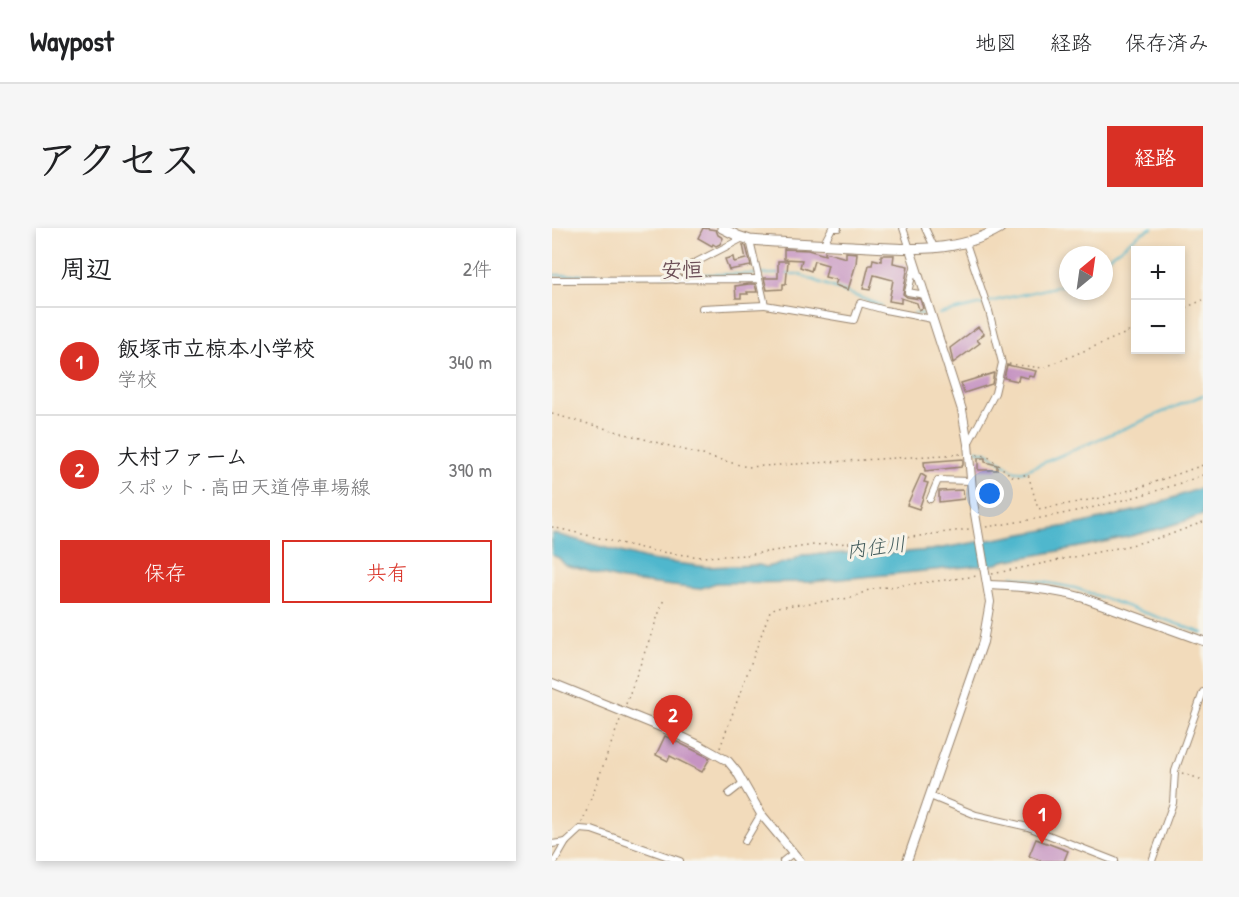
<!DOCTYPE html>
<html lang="ja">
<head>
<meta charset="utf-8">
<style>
  body { margin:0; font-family:"Patrick Hand","Klee One",sans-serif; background:#f6f6f6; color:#202124 }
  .controls { position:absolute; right:18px; top:18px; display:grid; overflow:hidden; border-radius:0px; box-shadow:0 3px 9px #0003 }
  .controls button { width:54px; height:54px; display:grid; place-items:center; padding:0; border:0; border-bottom:2px solid #e0e0e0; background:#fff; color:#202124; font:30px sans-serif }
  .compass { position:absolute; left:507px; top:18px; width:54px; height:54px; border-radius:50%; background:#fff; box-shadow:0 3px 9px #0003; rotate:29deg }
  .you { position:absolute; left:438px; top:266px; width:21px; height:21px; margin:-15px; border:4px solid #fff; border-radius:50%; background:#1a73e8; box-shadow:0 0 0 9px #1a73e833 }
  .badge { display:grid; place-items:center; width:39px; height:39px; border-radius:50%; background:#d93025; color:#fff; font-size:20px; font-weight:700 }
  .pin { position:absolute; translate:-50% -50px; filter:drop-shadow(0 2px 3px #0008) }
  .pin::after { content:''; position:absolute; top:32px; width:21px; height:18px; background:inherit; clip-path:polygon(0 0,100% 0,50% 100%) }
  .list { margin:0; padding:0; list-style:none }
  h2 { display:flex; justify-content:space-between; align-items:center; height:78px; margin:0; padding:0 24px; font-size:26px }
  h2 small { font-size:20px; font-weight:400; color:#757577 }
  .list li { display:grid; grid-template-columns:39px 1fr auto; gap:18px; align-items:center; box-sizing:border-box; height:108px; padding:0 24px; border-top:2px solid #e0e0e0 }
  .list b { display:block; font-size:22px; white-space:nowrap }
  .list p { margin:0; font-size:20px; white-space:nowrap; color:#757577 }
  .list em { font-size:20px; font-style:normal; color:#757577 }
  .actions { display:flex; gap:12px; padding:18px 24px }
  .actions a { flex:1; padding:14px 0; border:2px solid #d93025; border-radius:0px; text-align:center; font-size:21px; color:#d93025 }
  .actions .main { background:#d93025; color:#fff }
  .map { position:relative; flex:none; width:651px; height:633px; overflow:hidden; border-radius:0px }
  header { display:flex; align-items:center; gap:36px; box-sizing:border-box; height:84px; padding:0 30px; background:#fff; border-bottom:2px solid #e0e0e0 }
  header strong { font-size:28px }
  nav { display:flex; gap:33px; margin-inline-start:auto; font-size:21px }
  .intro { display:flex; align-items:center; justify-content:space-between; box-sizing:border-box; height:144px; padding:0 36px }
  h1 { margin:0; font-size:42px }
  .button { padding:15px 27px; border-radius:0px; background:#d93025; color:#fff; font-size:21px; font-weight:700 }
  main { display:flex; gap:36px; padding:0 36px }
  aside { flex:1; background:#fff; border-radius:0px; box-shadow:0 3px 9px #0003 }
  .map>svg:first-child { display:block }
  .water { fill:#4fb7cd; stroke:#457076; stroke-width:1.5 }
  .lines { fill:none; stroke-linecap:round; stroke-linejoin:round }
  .stream { stroke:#4fb7cd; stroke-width:2 }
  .building { fill:#c694c2 }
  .minor-casing { stroke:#96826c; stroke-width:8 }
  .tertiary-casing { stroke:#96826c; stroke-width:10 }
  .secondary-casing { stroke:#96826c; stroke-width:10 }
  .primary-casing { stroke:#96826c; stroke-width:11 }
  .path { stroke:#96826c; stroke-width:1.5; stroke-dasharray:1.5 4.5; stroke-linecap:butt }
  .minor { stroke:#fff; stroke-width:6 }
  .tertiary { stroke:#fff; stroke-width:8 }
  .secondary { stroke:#fff; stroke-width:8 }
  .primary { stroke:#fff; stroke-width:9 }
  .labels { text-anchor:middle; stroke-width:6; stroke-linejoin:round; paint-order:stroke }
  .water-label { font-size:20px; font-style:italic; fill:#425b5b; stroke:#f7f3e8 }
  .quarter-label { font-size:21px; font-weight:bold; fill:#6c4f57; stroke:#f7f3e8 }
</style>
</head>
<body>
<header>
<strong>Waypost</strong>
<nav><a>地図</a><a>経路</a><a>保存済み</a></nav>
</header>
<div class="intro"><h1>アクセス</h1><a class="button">経路</a></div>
<main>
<aside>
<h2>周辺<small>2件</small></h2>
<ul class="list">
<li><span class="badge">1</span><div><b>飯塚市立椋本小学校</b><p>学校</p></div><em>340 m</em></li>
<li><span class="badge">2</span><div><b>大村ファーム</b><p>スポット · 高田天道停車場線</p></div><em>390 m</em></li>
</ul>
<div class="actions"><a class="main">保存</a><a>共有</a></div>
</aside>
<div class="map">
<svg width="651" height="633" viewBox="0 0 651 633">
  <rect width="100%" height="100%" fill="#f7f3e8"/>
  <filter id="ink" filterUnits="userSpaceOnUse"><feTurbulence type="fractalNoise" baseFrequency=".0167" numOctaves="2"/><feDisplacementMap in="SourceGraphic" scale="12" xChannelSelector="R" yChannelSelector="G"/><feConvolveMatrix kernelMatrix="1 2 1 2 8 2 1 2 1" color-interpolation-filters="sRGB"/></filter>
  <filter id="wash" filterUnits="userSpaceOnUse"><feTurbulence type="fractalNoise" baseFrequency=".008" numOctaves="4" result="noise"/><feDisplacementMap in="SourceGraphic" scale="24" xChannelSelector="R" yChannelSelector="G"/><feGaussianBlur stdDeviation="1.35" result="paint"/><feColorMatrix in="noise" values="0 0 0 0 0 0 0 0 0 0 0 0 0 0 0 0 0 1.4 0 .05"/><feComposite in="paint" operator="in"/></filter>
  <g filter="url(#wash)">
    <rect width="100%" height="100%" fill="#f2dbbb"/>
    <!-- water -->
    <path class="water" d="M651 259V287C586 310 519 321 451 333L445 336 258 354 164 355 147 361 70 352 13 337 7 330 0 327V305L97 332 156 339 207 337 214 339 239 333 250 327 296 325 320 327 379 322 443 311 532 295 590 281Z"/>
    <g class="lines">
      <!-- stream -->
      <g class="stream">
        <path d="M552 33 589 5 600 0"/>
        <path d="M234 46H246L330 78"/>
        <path d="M0 47 228 46"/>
        <path d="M437 74 516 56"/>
        <path d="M362 85 374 86"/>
        <path d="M387 86 431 76"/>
        <path d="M424 222 436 225 464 244 472 243 651 167"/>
        <path d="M460 348 523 360 651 405"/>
      </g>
    </g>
    <g id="blocks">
      <!-- building -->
      <g class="building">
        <path d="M151 0 164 2 166 7 171 10 168 16 164 18 161 16 160 18 146 10Z"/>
        <path d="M191 17 194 18 199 38 177 42 173 31 181 29 182 34 194 31Z"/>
        <path d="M232 21 256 22 273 27V24L294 30V24L305 25 304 36 296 62 283 57 285 52 273 49 276 37 262 33 259 43 248 39 250 32 232 31Z"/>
        <path d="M329 27H342L341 35 356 38 351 66 355 69 368 71 371 80 367 82 365 75 349 70V75L337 73 341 52 322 47 318 62 311 61 317 37H320L321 31 329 33Z"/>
        <path d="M226 33H236L234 56H231V61L215 62 212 50H226Z"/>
        <path d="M197 56H203L205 64H195L196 66H189V70H184L183 58Z"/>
        <path d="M426 99 432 106 425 112 428 115 401 135 398 120Z"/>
        <path d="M455 137 484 143 482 149 477 148 476 150 467 148 466 153 452 150Z"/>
        <path d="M442 145 440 156 412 165 409 155Z"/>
        <path d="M426 230H433V234L445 237V242H426Z"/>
        <path d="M411 231V237L409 239 373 243 372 234Z"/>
        <path d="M369 246 374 249 372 254 376 255 367 281 355 277Z"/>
        <path d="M411 262 412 271 387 274V263Z"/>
        <path d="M113 508 158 530 150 544 118 528 116 533 104 527Z"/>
        <path d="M484 611 516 623 512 633H490L477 628Z"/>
      </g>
    </g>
  </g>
  <g filter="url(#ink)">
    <use href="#blocks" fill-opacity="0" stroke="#96826c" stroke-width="1.5"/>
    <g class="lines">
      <defs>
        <g id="minor">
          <path d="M351 0 358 21"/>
          <path d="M373 0 383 21"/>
          <path d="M198 12 207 51"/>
          <path d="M414 15 437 83 450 135 443 165 416 216"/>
          <path d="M271 17 280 0H286"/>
          <path d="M363 36 356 64 373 67"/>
          <path d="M0 52 207 51 213 77 302 92 308 75 333 82 380 91"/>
          <path d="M124 52 125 44 191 10"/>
          <path d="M150 80 213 77"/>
          <path d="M378 271 386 252 418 253"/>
          <path d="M177 566 191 555"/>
          <path d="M378 568 424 587 476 599 563 633"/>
          <path d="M193 613 209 586"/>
          <path d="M0 616 14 614"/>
          <path d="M3 633 14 614 28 601 40 602 128 633"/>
          <path d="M231 633 241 625"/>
          <path d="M600 633 621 575 623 543 651 464"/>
        </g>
        <g id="tertiary">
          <path d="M436 357C469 358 501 361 532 370L651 413"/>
          <path d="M355 633 431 414 438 374 421 274 416 216 410 182 358 21"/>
        </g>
        <path id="secondary" d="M0 455 116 502 149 518 176 533 185 544 209 586 248 633"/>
        <path id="primary" d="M170 0 186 8 198 12C232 15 266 16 300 18 351 21 402 27 448 0"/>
      </defs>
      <!-- minor casing -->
      <use href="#minor" class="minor-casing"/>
      <!-- tertiary casing -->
      <use href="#tertiary" class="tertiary-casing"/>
      <!-- secondary casing -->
      <use href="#secondary" class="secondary-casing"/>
      <!-- primary casing -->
      <use href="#primary" class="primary-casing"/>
      <!-- path -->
      <g class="path">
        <path d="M628 82 651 72"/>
        <path d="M457 136 491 140 584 101"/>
        <path d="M0 186 195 239 409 226"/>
        <path d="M425 227 435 228 460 248 465 249 476 246 486 281 549 270 589 259 651 237"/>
        <path d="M0 299 102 323 148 329 194 327 262 317 331 313 417 301"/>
        <path d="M434 299C507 288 582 273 651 247"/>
        <path d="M440 346 575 318 614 308 651 294"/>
        <path d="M74 476 112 371"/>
        <path d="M168 520 218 383 225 379 299 370 319 361 426 348"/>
        <path d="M630 545 651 552"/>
        <path d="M30 595 68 492"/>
      </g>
      <!-- minor -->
      <use href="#minor" class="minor"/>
      <!-- tertiary -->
      <use href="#tertiary" class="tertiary"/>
      <!-- secondary -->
      <use href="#secondary" class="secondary"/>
      <!-- primary -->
      <use href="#primary" class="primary"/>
    </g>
  </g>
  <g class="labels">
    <!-- water labels -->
    <g class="water-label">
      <text transform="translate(324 319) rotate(-7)" y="7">内住川</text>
    </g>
    <!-- quarter labels -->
    <g class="quarter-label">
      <text x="130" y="49">安恒</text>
    </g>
  </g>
</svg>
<div class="controls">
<button>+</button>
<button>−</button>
</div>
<svg class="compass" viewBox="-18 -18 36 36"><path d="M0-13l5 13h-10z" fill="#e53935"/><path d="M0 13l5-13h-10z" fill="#757577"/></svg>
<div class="you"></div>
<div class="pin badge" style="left:490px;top:616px">1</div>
<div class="pin badge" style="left:121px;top:517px">2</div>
</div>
</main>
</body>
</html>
